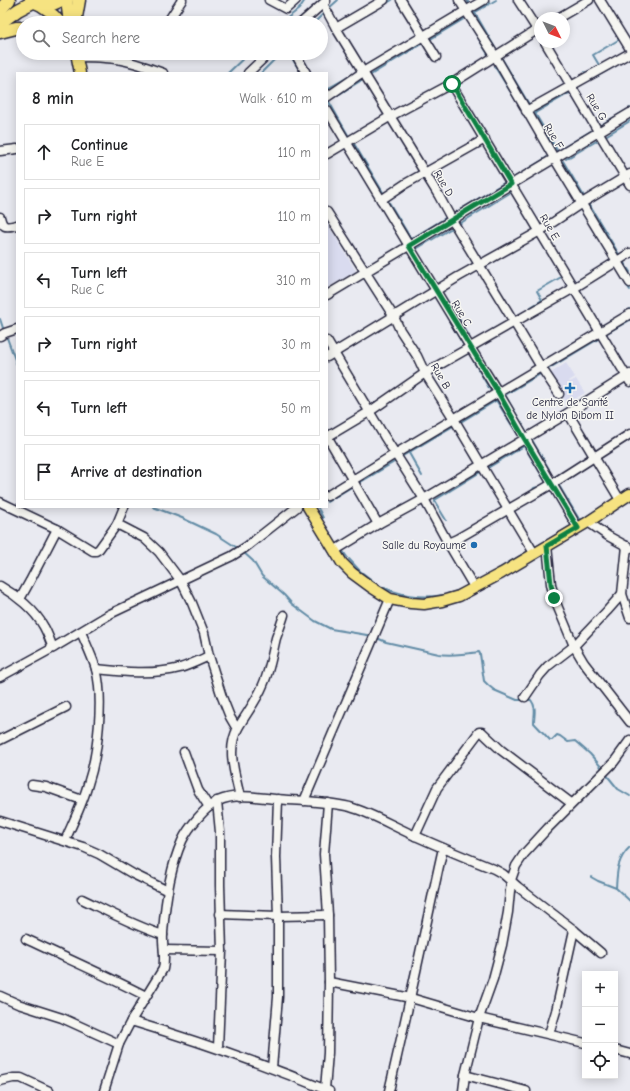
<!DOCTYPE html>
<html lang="en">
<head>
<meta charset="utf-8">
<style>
  body { margin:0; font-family:"Comic Neue",sans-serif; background:#f6f6f6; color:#202124 }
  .controls { position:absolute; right:12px; bottom:12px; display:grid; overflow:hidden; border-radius:0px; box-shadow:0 2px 10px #0003 }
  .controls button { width:36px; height:36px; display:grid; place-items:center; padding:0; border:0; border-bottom:1px solid #e0e0e0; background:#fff; color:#202124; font:20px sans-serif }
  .compass { position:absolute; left:534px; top:12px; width:36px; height:36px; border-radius:50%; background:#fff; box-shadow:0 2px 10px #0003; rotate:132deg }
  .stop { position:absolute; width:12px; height:12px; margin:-9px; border:3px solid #0b8043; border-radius:50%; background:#fff }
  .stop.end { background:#0b8043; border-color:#fff; box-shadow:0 1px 4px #0008 }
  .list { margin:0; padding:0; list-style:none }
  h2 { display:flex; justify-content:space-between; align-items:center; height:52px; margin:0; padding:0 16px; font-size:17px }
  h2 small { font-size:13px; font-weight:400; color:#757577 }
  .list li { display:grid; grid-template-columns:26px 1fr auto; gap:12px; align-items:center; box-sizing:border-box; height:56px; margin:0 8px 8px; padding:0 8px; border:1px solid #e0e0e0; border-radius:0px }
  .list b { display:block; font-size:15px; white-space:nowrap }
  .list p { margin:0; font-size:13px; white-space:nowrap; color:#757577 }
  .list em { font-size:13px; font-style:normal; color:#757577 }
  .icon { flex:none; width:22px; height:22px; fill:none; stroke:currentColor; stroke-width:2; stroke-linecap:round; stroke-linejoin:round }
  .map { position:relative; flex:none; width:630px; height:1091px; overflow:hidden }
  .search { position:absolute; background:#fff; box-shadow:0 2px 10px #0003; left:16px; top:16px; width:312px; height:44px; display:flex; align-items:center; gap:10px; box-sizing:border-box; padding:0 14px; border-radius:22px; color:#757577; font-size:15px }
  .panel { position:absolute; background:#fff; box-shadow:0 2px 10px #0003; left:16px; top:72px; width:312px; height:436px; border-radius:0px }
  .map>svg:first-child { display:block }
  .built { fill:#d9dbef }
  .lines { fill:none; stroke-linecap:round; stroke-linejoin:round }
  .stream { stroke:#628ca6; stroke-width:2 }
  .minor-casing { stroke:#22223b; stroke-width:11 }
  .major-casing { stroke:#22223b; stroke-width:13 }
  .highway-casing { stroke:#22223b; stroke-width:15 }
  .minor { stroke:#f6f6f2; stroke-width:8 }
  .major { stroke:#f6e381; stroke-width:10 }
  .highway { stroke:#f6e381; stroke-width:12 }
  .route { stroke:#0b8043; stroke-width:5 }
  .poi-dot { fill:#1f6fb2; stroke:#f6f6f2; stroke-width:1.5 }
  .labels { text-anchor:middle; stroke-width:3; stroke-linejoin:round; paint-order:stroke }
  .street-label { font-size:11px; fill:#22223b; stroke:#f6f6f2 }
  .poi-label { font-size:11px; fill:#22223b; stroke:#f6f6f2 }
</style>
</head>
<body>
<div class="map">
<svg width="630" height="1091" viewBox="0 0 630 1091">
  <rect width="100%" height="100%" fill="#e9eaf1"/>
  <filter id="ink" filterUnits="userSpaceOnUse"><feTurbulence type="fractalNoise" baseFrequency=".025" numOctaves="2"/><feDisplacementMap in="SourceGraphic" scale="8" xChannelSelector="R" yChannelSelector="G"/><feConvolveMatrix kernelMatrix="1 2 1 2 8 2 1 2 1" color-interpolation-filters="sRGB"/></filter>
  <g filter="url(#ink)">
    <!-- built -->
    <g class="built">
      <path d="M327 223 356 271 327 288Z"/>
      <path d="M566 363 575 377 569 381 570 382 576 379 585 393 576 398 578 402 569 407 550 374Z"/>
    </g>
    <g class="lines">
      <!-- stream -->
      <g class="stream">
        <path d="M467 0 469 4 471 3"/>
        <path d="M328 9 338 0"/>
        <path d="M474 13 496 0"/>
        <path d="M475 13 498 53"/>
        <path d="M360 19 392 0"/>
        <path d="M281 23 299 9 305 0"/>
        <path d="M314 23 325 12"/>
        <path d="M471 26 489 56"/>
        <path d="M429 40 467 17"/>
        <path d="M289 53 301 73"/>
        <path d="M301 56 311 73"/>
        <path d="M501 57 530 106"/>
        <path d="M470 67 477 63"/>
        <path d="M495 67 522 110"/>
        <path d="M585 72 586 73 599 65 593 55 620 39"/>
        <path d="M228 73 249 53"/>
        <path d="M261 73 281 53"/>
        <path d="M369 76 423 43"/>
        <path d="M596 77 617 65"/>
        <path d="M327 89 357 72"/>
        <path d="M333 98 365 78"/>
        <path d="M328 100 348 135"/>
        <path d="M533 110 558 152"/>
        <path d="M535 113 573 91"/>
        <path d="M599 126 630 108"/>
        <path d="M607 135 630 121"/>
        <path d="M353 142 384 194"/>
        <path d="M558 151 594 129"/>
        <path d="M566 159 600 139"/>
        <path d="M563 161 585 198"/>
        <path d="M515 177 549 156"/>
        <path d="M387 199 411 239"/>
        <path d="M587 201 620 256"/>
        <path d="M453 214 507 181"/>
        <path d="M459 224 513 191"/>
        <path d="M411 239 447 217"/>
        <path d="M416 249 452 228"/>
        <path d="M629 258H630"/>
        <path d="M622 260 630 272"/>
        <path d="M626 284 630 290"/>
        <path d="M531 307 542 300 537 291 563 276"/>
        <path d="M544 310 555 303"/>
        <path d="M456 314 469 336"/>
        <path d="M0 319 4 331"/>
        <path d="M450 322 464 346"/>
        <path d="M604 325 630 309"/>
        <path d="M607 333 630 320"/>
        <path d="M6 335 17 365"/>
        <path d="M577 341 595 330"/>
        <path d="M458 350 464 346"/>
        <path d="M470 355 492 393"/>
        <path d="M436 362 446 357"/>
        <path d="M548 369 600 338"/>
        <path d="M505 395 528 434"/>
        <path d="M505 395 542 373"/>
        <path d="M496 400 520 438"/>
        <path d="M569 407 587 396"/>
        <path d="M459 423 497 400"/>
        <path d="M532 440 549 469"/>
        <path d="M524 446 547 484"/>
        <path d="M409 453 422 476"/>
        <path d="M401 457 455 425"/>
        <path d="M486 469 524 446"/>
        <path d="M359 483 396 461"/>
        <path d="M558 484 579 519H581"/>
        <path d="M550 488 571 525"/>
        <path d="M531 492 534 488 542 486"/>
        <path d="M327 502 353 486"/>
        <path d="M153 507 182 518 216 534 239 549"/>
        <path d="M318 508 319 507"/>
        <path d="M319 510 323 518"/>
        <path d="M446 520 435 502V500L482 471"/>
        <path d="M534 548 572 525"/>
        <path d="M342 550 347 557"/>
        <path d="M242 551 253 561 262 576 284 595 292 604 315 621 331 629 373 636"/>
        <path d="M349 559 360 571 373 581"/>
        <path d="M498 569 530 550"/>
        <path d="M378 585C397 595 421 599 443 595"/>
        <path d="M447 594 461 590"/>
        <path d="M377 638 386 642 439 654C452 656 465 654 479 652L480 654 484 681 488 685 494 690 517 700H531C537 708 534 714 534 723L550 740H552L557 735 560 736 568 742 575 741 590 754 603 769"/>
        <path d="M605 773 618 789 630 796"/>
        <path d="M591 877 598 881 616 888 630 901"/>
        <path d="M616 888C617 872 617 859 630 847"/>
      </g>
      <defs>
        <g id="minor">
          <path d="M269 0 286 9 296 0"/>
          <path d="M401 0 436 57"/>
          <path d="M459 0 495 56 554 158 630 283"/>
          <path d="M518 0 540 34"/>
          <path d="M600 0 630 49"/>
          <path d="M323 4 336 28 425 173 439 196 452 220 514 322 541 367 559 394"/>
          <path d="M558 18 589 0"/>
          <path d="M167 23 182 0"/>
          <path d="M301 23 326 1"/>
          <path d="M336 28 384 0"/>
          <path d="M545 42 630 185"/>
          <path d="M295 53 306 73"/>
          <path d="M77 57C86 57 96 57 105 58 125 59 144 66 163 73"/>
          <path d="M248 73 269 53"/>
          <path d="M451 84 630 382"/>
          <path d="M327 97 363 72 484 0"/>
          <path d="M327 110 470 347 498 392 578 528"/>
          <path d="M526 111 630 53"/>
          <path d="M0 151 17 149"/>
          <path d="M327 154 391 116 451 84 540 28"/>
          <path d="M381 200 405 184 485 139"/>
          <path d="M327 212 394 317 400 330 417 356 425 373 454 419 534 553"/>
          <path d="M0 217C3 229 6 227 17 225"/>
          <path d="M327 295 630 113"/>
          <path d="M0 336 5 333 17 329"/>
          <path d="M327 341 384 436 424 499 448 543 474 587"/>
          <path d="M327 357 458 277 540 231 582 203 630 174"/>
          <path d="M568 413 620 500"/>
          <path d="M327 436 378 524"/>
          <path d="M327 437 369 412 425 373 574 288 630 253"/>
          <path d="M327 496 395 454 630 314"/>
          <path d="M0 502 57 529 93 551H96L99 549 117 524 124 507"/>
          <path d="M588 522 608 536 630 548"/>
          <path d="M117 524 144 538 159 552 181 581 192 603 204 633 209 656 222 697 230 717 237 729"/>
          <path d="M448 543 457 539 552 484 630 434"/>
          <path d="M547 546 551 584 554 598 574 646 584 663 630 722"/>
          <path d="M627 546 622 594 630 618"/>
          <path d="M334 551 378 524 424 499 568 413 630 374"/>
          <path d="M0 586C16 595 35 610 44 627 48 634 50 641 53 648"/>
          <path d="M20 599 30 581 57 529"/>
          <path d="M96 669C123 672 153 675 180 668 190 665 200 660 209 656"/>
          <path d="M0 677 53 648 110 614 232 556 246 547 297 507"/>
          <path d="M525 697 540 675 548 666 574 646 607 611 622 594"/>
          <path d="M0 740 66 707"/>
          <path d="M184 752 198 790 209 807"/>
          <path d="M32 785 46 787 82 800"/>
          <path d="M240 797C235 774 226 749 238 728 246 714 257 700 263 685 270 670 272 654 276 638 279 630 282 622 284 615"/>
          <path d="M217 801 220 832V885L222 951 218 1048"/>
          <path d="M304 801 390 599"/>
          <path d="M0 821 83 847 99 854 133 874 168 891"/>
          <path d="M415 836 437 788 479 732H482L501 750 571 803"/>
          <path d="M65 841C73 822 83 803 88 784 98 754 104 699 96 669 92 656 86 644 81 632"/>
          <path d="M82 899C109 912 135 926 163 935"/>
          <path d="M220 914 278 916 328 915"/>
          <path d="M26 939C66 958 107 976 146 996"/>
          <path d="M164 950 222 951"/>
          <path d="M329 982 411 998 479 1018 585 1043"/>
          <path d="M0 996 18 1004 62 1018 119 1044"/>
          <path d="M131 1021C198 1041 264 1064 329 1091"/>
          <path d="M549 1034 556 1011 574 930"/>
          <path d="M615 1050 630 1054"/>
          <path d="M272 1068 278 997V916L276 857 278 799"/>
          <path d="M465 1075 526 1091"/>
          <path d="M0 1081 13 1078H21L49 1091"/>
          <path d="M325 1089 328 1053 329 982 328 915 324 854 328 803"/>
          <path d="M104 1091 119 1044 131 1021 163 969C166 956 162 946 163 933 165 904 170 868 182 841 188 828 205 807 218 801 235 793 257 797 275 799 300 801 325 801 350 807 371 813 391 825 411 834 438 846 466 858 494 869L503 874 518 887 574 930 601 953"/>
          <path d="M389 1091C408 1010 425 929 443 848"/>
          <path d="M463 1091 465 1075 479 1018 493 979 502 945 508 912 511 880 516 866 524 854 548 828 614 762 630 740"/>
        </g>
        <g id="major">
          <path d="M68 0 67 8 69 23"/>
          <path d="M38 4 54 15 61 23"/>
          <path d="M76 53 80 73"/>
          <path d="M308 507 342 563 352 573 371 587 390 599 411 603 424 604 442 601 459 596 502 573 588 522 630 494"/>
        </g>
        <g id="highway">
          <path d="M31 0C40 6 52 6 61 0"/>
          <path d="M0 10 9 0"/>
          <path d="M0 23 18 10 33 2"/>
          <path d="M75 23 79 0"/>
          <path d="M0 32 16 28H23"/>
        </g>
      </defs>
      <!-- minor casing -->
      <use href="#minor" class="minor-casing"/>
      <!-- major casing -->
      <use href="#major" class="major-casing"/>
      <!-- highway casing -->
      <use href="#highway" class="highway-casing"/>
      <!-- minor -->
      <use href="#minor" class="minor"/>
      <!-- major -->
      <use href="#major" class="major"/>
      <!-- highway -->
      <use href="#highway" class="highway"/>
    </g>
  </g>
  <g class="lines" filter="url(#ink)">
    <!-- route -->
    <path class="route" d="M452 84 511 184 409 246 498 392 524 438 578 528 547 546 551 584 554 598"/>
  </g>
  <!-- markers -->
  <g class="poi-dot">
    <path d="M568 382h4v4h4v4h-4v4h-4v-4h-4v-4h4z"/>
    <circle cx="474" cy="545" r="4"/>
  </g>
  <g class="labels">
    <!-- street labels -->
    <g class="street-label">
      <text transform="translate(597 107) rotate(59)" y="4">Rue G</text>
      <text transform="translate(554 136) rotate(59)" y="4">Rue F</text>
      <text transform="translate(444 183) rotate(60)" y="4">Rue D</text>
      <text transform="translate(550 227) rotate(59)" y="4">Rue E</text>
      <text transform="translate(462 313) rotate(59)" y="4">Rue C</text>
      <text transform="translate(441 376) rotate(60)" y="4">Rue B</text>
    </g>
    <!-- poi labels -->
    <g class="poi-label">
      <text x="570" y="406">Centre de Santé<tspan x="570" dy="13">de Nylon Dibom II</tspan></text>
      <text x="466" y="549" text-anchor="end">Salle du Royaume</text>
    </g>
  </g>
</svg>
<div class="controls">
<button>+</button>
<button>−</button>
<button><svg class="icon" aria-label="locate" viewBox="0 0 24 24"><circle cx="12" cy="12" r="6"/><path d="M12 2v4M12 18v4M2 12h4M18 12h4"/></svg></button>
</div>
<svg class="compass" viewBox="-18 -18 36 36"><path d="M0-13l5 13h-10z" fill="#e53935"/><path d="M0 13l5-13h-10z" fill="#757577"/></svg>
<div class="stop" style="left:452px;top:84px"></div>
<div class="stop end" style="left:554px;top:598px"></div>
<div class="search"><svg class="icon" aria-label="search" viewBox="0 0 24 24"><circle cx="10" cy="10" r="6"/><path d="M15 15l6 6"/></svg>Search here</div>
<section class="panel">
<h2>8 min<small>Walk · 610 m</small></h2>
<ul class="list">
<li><svg class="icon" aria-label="ahead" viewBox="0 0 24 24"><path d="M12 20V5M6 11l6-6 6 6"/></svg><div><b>Continue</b><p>Rue E</p></div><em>110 m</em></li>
<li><svg class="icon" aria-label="right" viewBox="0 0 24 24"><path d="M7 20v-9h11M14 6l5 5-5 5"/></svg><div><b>Turn right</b></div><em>110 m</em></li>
<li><svg class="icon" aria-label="left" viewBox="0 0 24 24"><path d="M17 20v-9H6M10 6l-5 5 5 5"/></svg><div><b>Turn left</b><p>Rue C</p></div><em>310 m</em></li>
<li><svg class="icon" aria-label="right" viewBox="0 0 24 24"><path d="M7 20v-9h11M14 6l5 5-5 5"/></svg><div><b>Turn right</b></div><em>30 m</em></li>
<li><svg class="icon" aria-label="left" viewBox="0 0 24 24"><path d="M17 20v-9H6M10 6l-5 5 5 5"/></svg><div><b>Turn left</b></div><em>50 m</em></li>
<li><svg class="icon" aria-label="arrive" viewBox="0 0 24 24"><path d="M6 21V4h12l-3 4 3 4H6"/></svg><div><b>Arrive at destination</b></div></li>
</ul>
</section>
</div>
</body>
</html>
